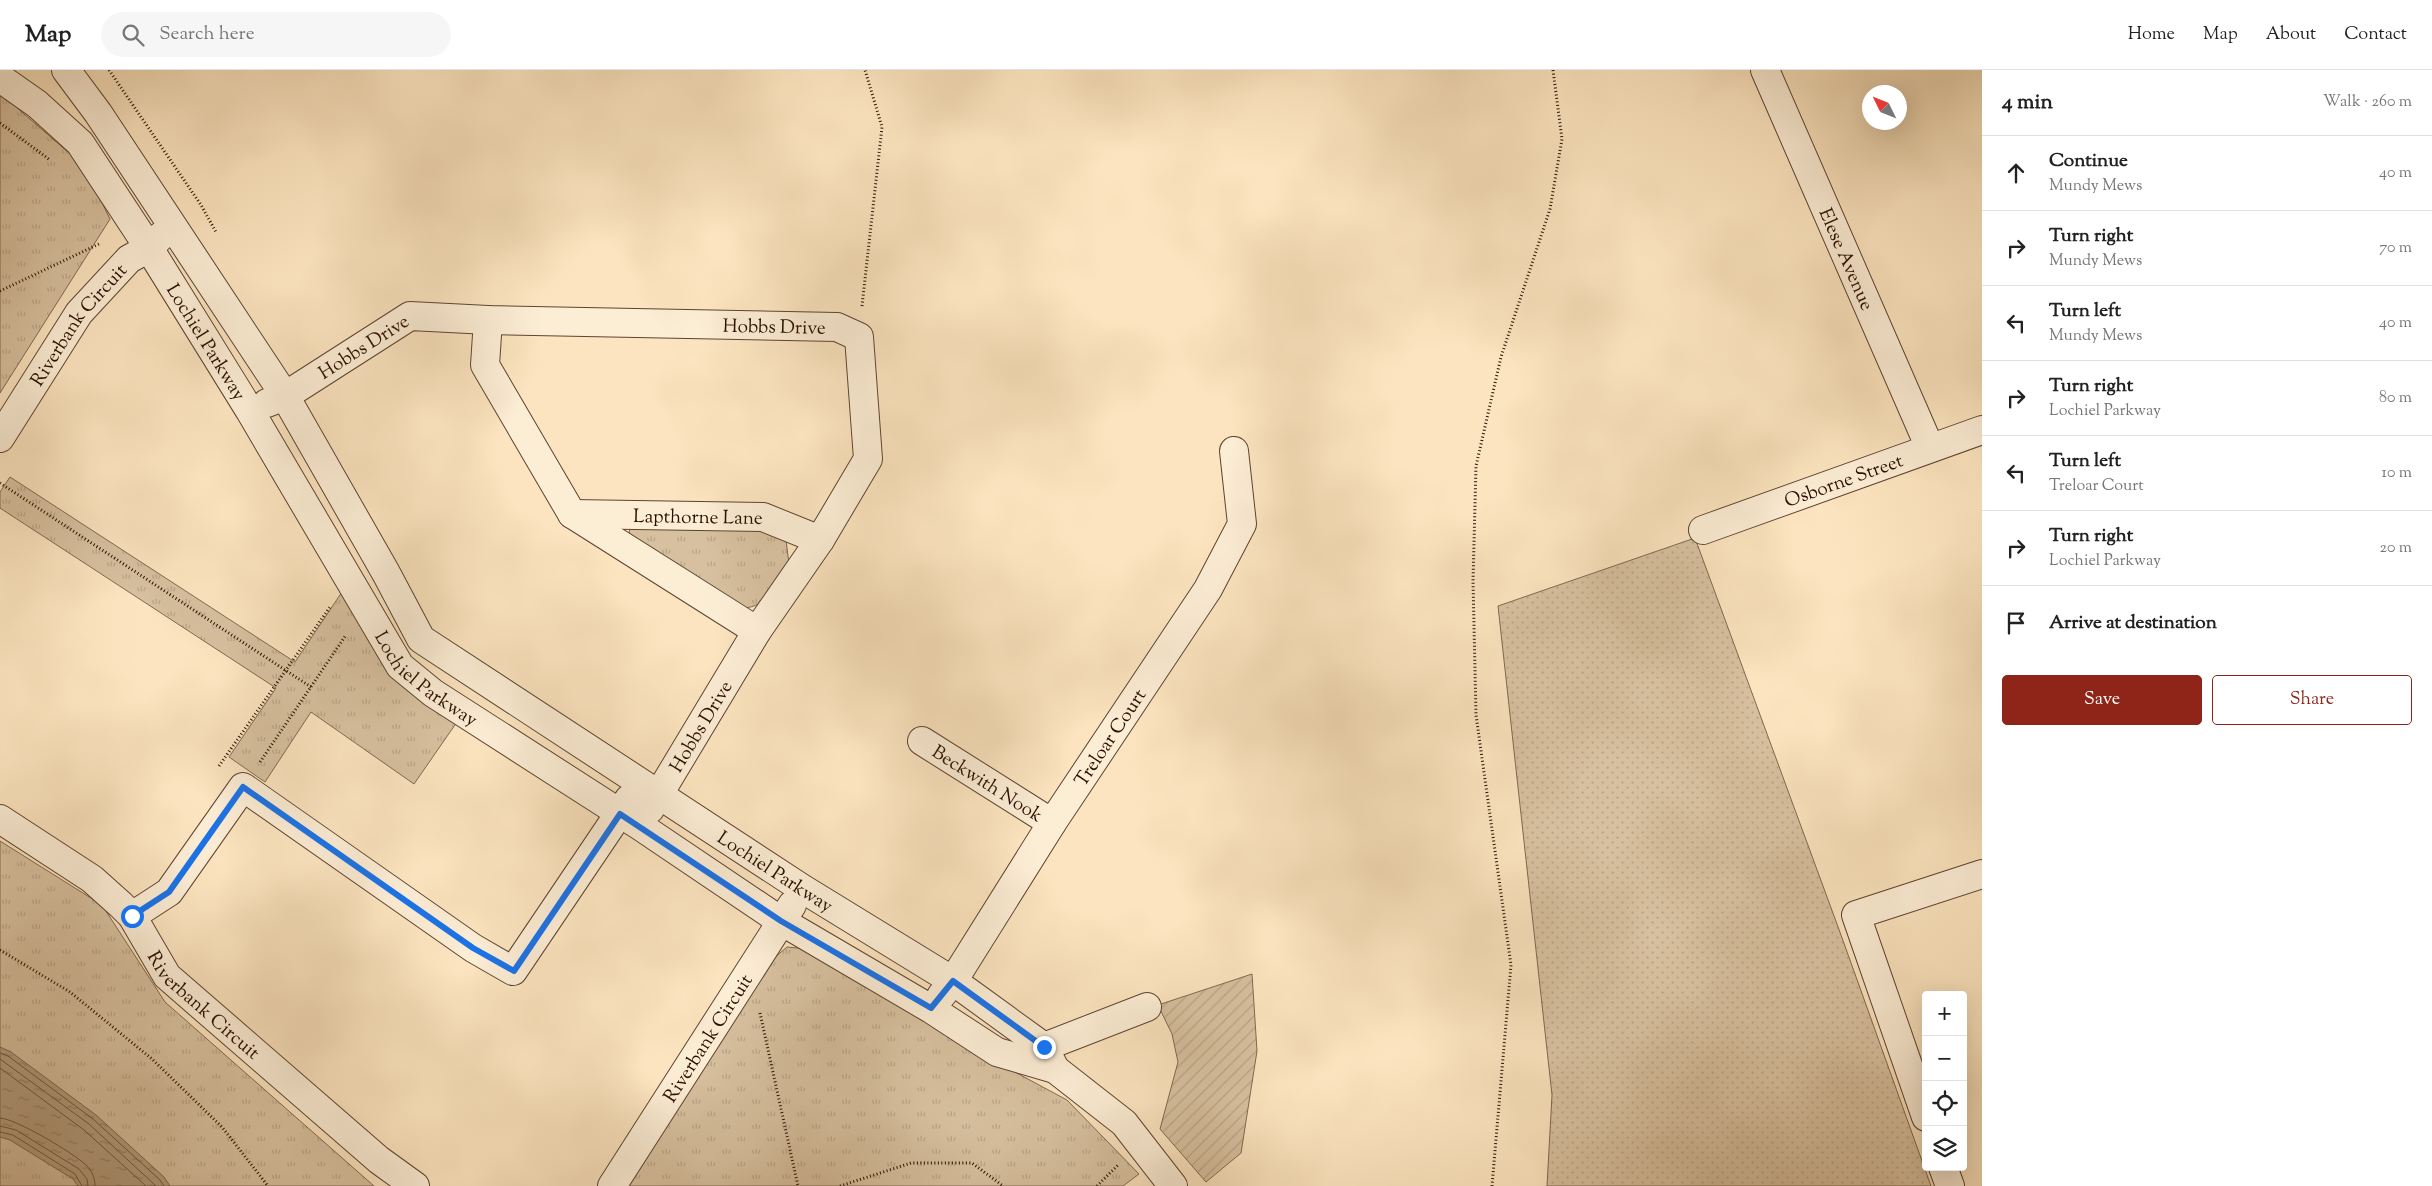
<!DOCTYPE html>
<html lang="en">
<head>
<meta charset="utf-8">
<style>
  body { margin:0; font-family:"Sorts Mill Goudy",serif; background:#f6f6f6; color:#222 }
  .controls { position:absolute; right:15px; bottom:15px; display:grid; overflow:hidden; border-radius:5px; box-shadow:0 5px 20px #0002 }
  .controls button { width:45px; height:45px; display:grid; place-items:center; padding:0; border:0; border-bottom:1px solid #e0e0e0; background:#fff; color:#222; font:25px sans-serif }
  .compass { position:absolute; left:1862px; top:15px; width:45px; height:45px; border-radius:50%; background:#fff; box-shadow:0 5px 20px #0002; rotate:313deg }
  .stop { position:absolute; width:15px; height:15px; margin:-11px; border:4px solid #1a73e8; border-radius:50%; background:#fff }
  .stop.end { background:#1a73e8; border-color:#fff; box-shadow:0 1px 5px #0008 }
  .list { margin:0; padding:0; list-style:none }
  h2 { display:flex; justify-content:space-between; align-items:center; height:65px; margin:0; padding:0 20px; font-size:21px }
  h2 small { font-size:16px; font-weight:400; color:#767676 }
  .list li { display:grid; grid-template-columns:32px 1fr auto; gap:15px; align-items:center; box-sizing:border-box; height:75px; padding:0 20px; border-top:1px solid #e0e0e0 }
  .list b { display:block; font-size:19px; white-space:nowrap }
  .list p { margin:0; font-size:16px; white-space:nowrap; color:#767676 }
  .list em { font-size:16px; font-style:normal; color:#767676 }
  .actions { display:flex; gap:10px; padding:15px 20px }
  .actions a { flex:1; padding:11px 0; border:1px solid #8f2418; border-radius:5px; text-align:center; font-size:18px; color:#8f2418 }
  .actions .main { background:#8f2418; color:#fff }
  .icon { flex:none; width:28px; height:28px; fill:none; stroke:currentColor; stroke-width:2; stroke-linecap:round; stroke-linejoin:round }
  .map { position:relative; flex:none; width:1982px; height:1116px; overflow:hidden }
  header { display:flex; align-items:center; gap:30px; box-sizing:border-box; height:70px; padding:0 25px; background:#fff; border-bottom:1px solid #e0e0e0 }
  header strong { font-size:24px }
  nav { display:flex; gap:28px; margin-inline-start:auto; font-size:18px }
  .search { width:350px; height:45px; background:#f6f6f6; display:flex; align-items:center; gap:12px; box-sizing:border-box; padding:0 18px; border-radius:28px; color:#767676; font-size:19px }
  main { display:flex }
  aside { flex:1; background:#fff }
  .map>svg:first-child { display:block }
  .grass { fill:url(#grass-dots); stroke:#806850 }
  .park { fill:url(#park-tufts); stroke:#806850 }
  .garden { fill:url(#garden-furrows); stroke:#806850 }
  .water { fill:url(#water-ripples); stroke:#7d644c }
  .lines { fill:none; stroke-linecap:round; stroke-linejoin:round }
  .shore { stroke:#6f563f; stroke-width:1 }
  .minor-casing { stroke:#5e4430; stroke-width:30 }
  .path { stroke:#2a0f00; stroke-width:3; stroke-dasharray:1 2.5; stroke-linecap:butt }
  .minor { stroke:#fcedd5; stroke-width:28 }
  .route { stroke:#1a73e8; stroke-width:6 }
  .labels { text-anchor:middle; stroke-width:4; stroke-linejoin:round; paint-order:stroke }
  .street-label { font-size:19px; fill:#2a0f00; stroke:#fcedd5 }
</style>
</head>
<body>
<header>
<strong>Map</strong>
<div class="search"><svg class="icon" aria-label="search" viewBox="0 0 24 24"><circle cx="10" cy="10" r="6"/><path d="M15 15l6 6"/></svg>Search here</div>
<nav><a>Home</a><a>Map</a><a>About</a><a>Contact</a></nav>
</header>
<main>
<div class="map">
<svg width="1982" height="1116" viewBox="0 0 1982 1116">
  <defs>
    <pattern id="grass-dots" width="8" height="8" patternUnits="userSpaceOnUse" patternTransform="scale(1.25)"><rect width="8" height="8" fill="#d7c09f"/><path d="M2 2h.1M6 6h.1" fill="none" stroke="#b9a487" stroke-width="1.8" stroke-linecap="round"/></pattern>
    <pattern id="park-tufts" width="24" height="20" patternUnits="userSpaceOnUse" patternTransform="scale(1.25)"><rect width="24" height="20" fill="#d7c09f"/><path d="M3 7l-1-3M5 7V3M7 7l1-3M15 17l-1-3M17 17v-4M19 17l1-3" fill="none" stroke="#b9a487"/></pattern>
    <pattern id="garden-furrows" width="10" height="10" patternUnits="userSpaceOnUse" patternTransform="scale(1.25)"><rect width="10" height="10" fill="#d7c09f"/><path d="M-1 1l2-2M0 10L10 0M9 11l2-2" fill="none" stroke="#b9a487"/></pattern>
    <pattern id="water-ripples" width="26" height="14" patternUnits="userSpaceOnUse" patternTransform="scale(1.25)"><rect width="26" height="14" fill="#b49c7e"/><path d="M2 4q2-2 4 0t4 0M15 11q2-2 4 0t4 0" fill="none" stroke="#937e65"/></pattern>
  </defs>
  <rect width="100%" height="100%" fill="#fbe4bf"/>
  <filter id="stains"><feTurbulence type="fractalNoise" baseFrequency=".004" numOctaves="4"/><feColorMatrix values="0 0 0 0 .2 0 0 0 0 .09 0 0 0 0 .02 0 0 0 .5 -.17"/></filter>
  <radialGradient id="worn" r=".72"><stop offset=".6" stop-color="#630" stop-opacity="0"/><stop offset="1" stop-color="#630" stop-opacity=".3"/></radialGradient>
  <!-- grass -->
  <path class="grass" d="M1695 468 1841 865 1931 1116H1547L1552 1025 1498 536Z"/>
  <!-- park -->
  <g class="park">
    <path d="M0 23 84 96 110 149 0 323Z"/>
    <path d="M10 407 295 592 344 519 457 652 414 714 311 642 265 712 229 687 276 618 0 438V422Z"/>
    <path d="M756 456 786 470 789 494C773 518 768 540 736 538L629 464 630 457Z"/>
    <path d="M0 771 102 835 165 932 374 1116H0Z"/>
    <path d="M787 877 817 880 985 986 1067 1030 1139 1104 1123 1116H625L760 900Z"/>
  </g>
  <!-- garden -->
  <path class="garden" d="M1252 904 1257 981 1241 1083 1206 1112 1160 1059 1178 992 1172 964 1158 935Z"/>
  <!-- water -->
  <path class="water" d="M0 977 11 982 96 1045 164 1107 170 1116H78L73 1109 10 1070 0 1067Z"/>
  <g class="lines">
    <!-- shore -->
    <g class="shore">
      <path d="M0 983 8 986 93 1049 160 1110 164 1116"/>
      <path d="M0 989 89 1054 156 1116"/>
      <path d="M0 998 84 1060 146 1116"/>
      <path d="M0 1048C17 1049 73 1083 86 1095 92 1101 95 1108 95 1116"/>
      <path d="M0 1056 16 1060 79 1099 87 1109 88 1116"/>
      <path d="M0 1062 13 1065 75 1104 82 1116"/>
    </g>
    <defs>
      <g id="minor">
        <path id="s1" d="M66 0 98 43 285 326 386 503 421 569 803 819 953 911 1044 977 1055 999"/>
        <path id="s2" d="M1765 0 1930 378"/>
        <path id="s3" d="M0 8 37 34 80 73 149 178 250 341 400 596 433 623 640 756 781 851 931 939 997 982 1055 999 1124 1053 1173 1116"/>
        <path d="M488 250 485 295 572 444 757 561"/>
        <path id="s4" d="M267 333 285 326 410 246 488 250 837 257 859 267 868 389 820 470 757 561 650 739"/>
        <path id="s5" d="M0 368 79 243 129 189 149 178 161 166"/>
        <path id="s6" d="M572 444 763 447 820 470"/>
        <path id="s7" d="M1703 460 1982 360"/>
        <path id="s8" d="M922 671 1052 753"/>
        <path id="s9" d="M0 749 92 809 121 835 132 846 167 906 379 1090 415 1116"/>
        <path d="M132 846 169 822 243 717 473 878 513 901 629 729"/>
        <path id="s10" d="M941 926 953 911 1052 753 1208 519 1242 454 1234 381"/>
        <path d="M1044 977 1147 937"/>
        <path d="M1926 1047 1856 845 1982 804"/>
        <path d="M1943 1097 1950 1116"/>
        <path id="s11" d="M612 1116 792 835"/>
      </g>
    </defs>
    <!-- minor casing -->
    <use href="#minor" class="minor-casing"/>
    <!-- path -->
    <g class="path">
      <path d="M109 0 201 135 216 162"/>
      <path d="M0 53 50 90"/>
      <path d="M0 221 101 173"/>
      <path d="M862 236 882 57 865 0"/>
      <path d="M0 413 311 617"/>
      <path d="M260 692 346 565"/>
      <path d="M219 696 330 537"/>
      <path d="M0 880 70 922 152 989 222 1057 268 1116"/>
      <path d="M760 943 798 1116"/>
      <path d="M840 1116 911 1093H972L1003 1116"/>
      <path d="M1097 1116 1118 1095"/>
      <path d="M1492 1116 1511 895 1476 645 1473 511 1476 396 1501 287 1550 139 1562 69 1553 0"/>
    </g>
    <!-- minor -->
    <use href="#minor" class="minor"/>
  </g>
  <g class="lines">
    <!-- route -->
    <path class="route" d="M132 846 169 822 243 717 473 878 514 901 620 744 781 851 931 938 953 911 1044 977"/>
  </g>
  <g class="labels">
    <!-- street labels -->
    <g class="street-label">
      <text dy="7" stroke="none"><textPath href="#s2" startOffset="206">Elese Avenue</textPath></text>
      <text dy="7" stroke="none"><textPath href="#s5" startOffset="138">Riverbank Circuit</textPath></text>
      <text dy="7" stroke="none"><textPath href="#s4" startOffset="532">Hobbs Drive</textPath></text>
      <text dy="7" stroke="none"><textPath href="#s3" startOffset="339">Lochiel Parkway</textPath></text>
      <text dy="7" stroke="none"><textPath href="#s4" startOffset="112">Hobbs Drive</textPath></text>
      <text dy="7" stroke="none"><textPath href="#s7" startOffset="149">Osborne Street</textPath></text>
      <text dy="7" stroke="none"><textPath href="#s6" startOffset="126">Lapthorne Lane</textPath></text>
      <text dy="7" stroke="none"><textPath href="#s3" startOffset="744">Lochiel Parkway</textPath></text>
      <text transform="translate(700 656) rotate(-59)" y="7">Hobbs Drive</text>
      <text dy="7" stroke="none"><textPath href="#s10" startOffset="309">Treloar Court</textPath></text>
      <text dy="7" stroke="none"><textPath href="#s8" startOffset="78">Beckwith Nook</textPath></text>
      <text dy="7" stroke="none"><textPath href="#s1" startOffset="1095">Lochiel Parkway</textPath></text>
      <text dy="7" stroke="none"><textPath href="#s9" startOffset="280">Riverbank Circuit</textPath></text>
      <text dy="7" stroke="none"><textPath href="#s11" startOffset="176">Riverbank Circuit</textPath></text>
    </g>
  </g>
  <rect width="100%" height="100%" filter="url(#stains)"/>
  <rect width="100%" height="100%" fill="url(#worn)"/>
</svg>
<div class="controls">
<button>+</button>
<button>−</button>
<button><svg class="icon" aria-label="locate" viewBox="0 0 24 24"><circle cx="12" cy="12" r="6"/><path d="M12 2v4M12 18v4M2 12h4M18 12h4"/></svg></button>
<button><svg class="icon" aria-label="layers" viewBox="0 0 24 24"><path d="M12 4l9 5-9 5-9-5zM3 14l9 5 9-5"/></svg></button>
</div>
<svg class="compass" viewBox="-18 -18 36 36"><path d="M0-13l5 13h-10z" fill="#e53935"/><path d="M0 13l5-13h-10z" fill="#767676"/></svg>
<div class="stop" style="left:132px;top:846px"></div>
<div class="stop end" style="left:1044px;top:977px"></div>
</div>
<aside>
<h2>4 min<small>Walk · 260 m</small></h2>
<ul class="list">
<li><svg class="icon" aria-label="ahead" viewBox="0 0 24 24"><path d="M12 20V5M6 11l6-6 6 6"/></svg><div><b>Continue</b><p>Mundy Mews</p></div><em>40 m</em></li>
<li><svg class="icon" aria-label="right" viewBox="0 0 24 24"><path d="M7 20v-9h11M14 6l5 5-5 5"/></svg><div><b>Turn right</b><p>Mundy Mews</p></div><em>70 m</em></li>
<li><svg class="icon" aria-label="left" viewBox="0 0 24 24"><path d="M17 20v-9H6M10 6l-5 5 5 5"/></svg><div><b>Turn left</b><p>Mundy Mews</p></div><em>40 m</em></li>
<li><svg class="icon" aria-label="right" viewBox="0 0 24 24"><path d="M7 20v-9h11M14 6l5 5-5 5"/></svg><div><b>Turn right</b><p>Lochiel Parkway</p></div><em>80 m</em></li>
<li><svg class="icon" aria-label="left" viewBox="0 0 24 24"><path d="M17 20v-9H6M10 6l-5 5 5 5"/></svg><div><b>Turn left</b><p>Treloar Court</p></div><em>10 m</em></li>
<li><svg class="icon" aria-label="right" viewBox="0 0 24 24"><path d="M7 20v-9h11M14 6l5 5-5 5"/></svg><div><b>Turn right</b><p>Lochiel Parkway</p></div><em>20 m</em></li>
<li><svg class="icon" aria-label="arrive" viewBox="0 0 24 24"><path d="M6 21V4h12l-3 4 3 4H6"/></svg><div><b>Arrive at destination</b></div></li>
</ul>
<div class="actions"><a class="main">Save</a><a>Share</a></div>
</aside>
</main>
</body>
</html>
